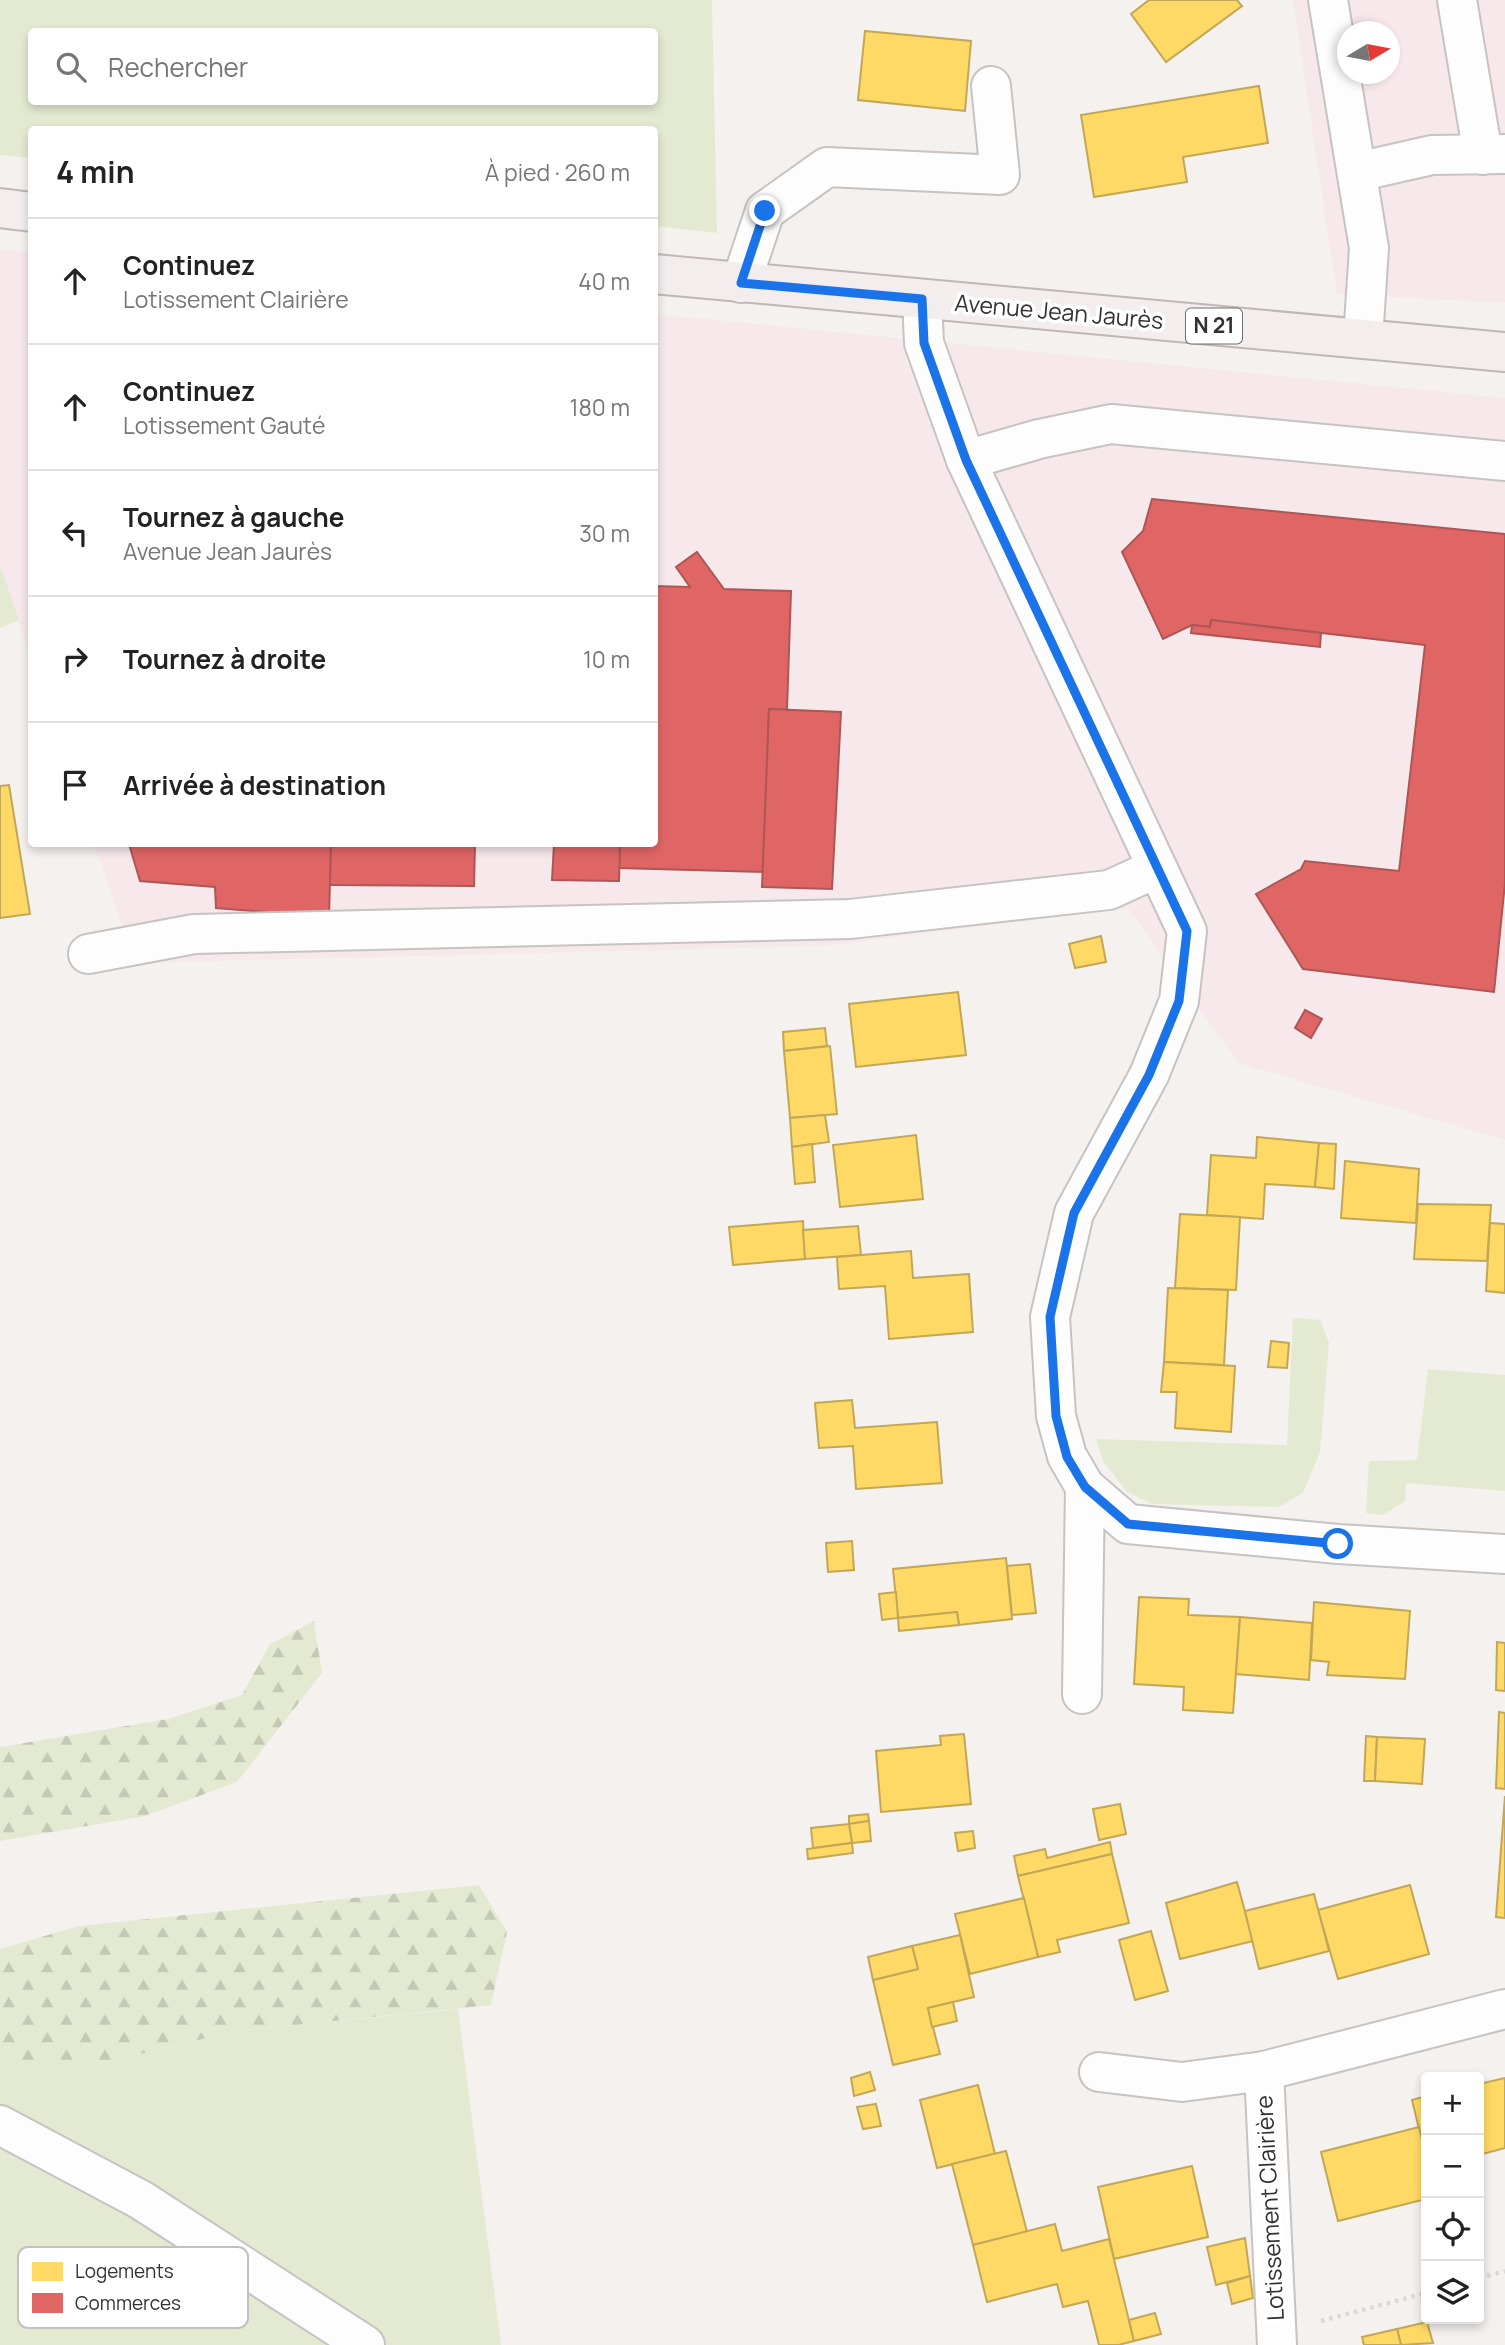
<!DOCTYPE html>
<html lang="fr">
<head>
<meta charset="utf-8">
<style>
  body { margin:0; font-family:Manrope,sans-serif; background:#f2f2f2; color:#222 }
  .controls { position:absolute; right:21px; bottom:21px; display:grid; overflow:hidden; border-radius:7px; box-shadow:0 4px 10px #0003 }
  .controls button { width:63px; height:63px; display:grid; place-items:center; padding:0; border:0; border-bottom:2px solid #e0e0e0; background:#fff; color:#222; font:35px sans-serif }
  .compass { position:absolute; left:1337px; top:21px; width:63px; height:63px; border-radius:50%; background:#fff; box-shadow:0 4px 10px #0003; rotate:80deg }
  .stop { position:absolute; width:21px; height:21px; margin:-16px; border:5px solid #1a73e8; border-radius:50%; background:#fff }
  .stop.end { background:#1a73e8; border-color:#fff; box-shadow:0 2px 7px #0008 }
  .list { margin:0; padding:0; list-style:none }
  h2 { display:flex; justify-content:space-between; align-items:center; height:91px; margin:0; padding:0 28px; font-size:30px }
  h2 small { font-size:23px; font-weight:400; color:#767676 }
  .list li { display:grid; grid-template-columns:46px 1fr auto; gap:21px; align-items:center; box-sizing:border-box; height:126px; padding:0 28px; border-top:2px solid #e0e0e0 }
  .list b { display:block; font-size:26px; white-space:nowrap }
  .list p { margin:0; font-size:23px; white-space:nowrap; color:#767676 }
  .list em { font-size:23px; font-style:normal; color:#767676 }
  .icon { flex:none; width:38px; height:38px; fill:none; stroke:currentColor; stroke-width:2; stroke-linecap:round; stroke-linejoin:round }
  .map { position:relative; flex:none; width:1505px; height:2345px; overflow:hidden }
  .search { position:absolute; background:#fff; box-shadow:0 4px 10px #0003; left:28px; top:28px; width:630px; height:77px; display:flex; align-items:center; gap:18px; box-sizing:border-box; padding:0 24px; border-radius:7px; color:#767676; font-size:26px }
  .panel { position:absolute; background:#fff; box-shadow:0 4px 10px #0003; left:28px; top:126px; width:630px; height:721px; border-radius:7px }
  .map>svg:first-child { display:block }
  .commercial { fill:#f7e8ec; fill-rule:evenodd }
  .grass { fill:#e4ead2; fill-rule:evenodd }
  .forest { fill:url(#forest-firs) }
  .homes { fill:#ffd966; stroke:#c2a756; stroke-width:2 }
  .shops { fill:#e06666; stroke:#ac5656; stroke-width:2 }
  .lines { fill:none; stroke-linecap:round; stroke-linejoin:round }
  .minor-casing { stroke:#c6c3c1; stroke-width:42 }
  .major-casing { stroke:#c1b6b6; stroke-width:42 }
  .path { stroke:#dad9d8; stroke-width:4.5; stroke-dasharray:3.5 5; stroke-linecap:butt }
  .minor { stroke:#fdfdfd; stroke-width:38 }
  .major { stroke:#f3edee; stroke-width:38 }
  .route { stroke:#1a73e8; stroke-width:9 }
  .labels { text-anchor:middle; stroke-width:7; stroke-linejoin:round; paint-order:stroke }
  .shield { fill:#fff; stroke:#706f6d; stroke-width:2 }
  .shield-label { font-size:21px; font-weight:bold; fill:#33312f }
  .street-label { font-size:23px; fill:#33312f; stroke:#fff }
  .key { fill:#fff; stroke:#c2c1c1; stroke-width:2 }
  .key-label { font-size:19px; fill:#33312f }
</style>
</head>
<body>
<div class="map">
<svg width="1505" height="2345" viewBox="0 0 1505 2345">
  <defs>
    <pattern id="forest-firs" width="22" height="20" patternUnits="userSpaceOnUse" patternTransform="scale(1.75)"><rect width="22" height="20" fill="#e4ead2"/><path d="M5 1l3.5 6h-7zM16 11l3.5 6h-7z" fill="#c4c9b5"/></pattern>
  </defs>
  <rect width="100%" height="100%" fill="#f4f1ef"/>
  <!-- commercial -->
  <g class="commercial">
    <path d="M1293 0H1505V303L1337 294ZM1348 32H1390V74H1348Z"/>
    <path d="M0 249 31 253V658L0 565Z"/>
    <path d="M655 314 1505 398V1140L1238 1063 1128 908 825 946 135 963 94 844H654Z"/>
  </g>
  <!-- grass -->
  <g class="grass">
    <path d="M0 0H712L717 233 655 226 654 130H32L31 158 0 155ZM32 32H654V102H32Z"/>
    <path d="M0 565 19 620 0 628Z"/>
    <path d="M1293 1318 1320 1320 1329 1343 1320 1452 1303 1493 1279 1507 1152 1504 1127 1492 1103 1461 1096 1439 1287 1445Z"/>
    <path d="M1428 1369 1505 1375V1491L1406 1483 1405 1501 1383 1515 1366 1513 1369 1461 1417 1460Z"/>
    <path d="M458 2009 501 2345H0V2063L78 2069 236 2031Z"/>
  </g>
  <!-- forest -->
  <g class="forest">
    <path d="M314 1621 322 1673 237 1782 145 1816 0 1841V1747L168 1719 242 1695 270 1644Z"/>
    <path d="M479 1885 507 1932 491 2005 236 2031 78 2069 0 2063V1949L79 1926Z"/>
  </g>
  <!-- homes -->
  <g class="homes">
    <path d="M1149 0H1237L1242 6 1166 62 1131 14Z"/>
    <path d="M865 31 971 41 965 111 858 100Z"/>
    <path d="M1259 86 1268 143 1183 157 1187 182 1094 197 1081 115Z"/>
    <path d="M9 785 30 914 0 918V786Z"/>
    <path d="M1101 936 1106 962 1075 968 1069 944Z"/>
    <path d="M958 992 966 1055 856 1067 849 1004Z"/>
    <path d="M825 1028 827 1046 784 1051 783 1032Z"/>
    <path d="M830 1046 837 1114 790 1118 784 1051Z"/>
    <path d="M825 1115 829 1142 792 1147 790 1118Z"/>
    <path d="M916 1135 923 1199 840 1207 833 1145Z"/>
    <path d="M1257 1137 1319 1143 1315 1187 1265 1184 1263 1219 1207 1215 1211 1155 1256 1158Z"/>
    <path d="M1319 1143 1336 1144 1334 1189 1315 1187Z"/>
    <path d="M812 1144 815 1182 795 1184 792 1147Z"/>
    <path d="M1345 1161 1419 1169 1416 1223 1341 1218Z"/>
    <path d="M1418 1204 1491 1205 1487 1261 1414 1259Z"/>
    <path d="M1180 1214 1240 1217 1236 1290 1175 1288Z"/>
    <path d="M803 1221 805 1259 733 1265 729 1227Z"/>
    <path d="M1490 1223 1505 1224V1293L1486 1291Z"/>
    <path d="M858 1226 861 1255 805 1259 803 1230Z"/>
    <path d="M911 1251 913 1278 969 1274 973 1332 889 1339 885 1286 839 1289 837 1257Z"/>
    <path d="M1168 1288 1228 1290 1224 1365 1164 1362Z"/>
    <path d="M1271 1341 1289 1343 1287 1368 1268 1367Z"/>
    <path d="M1164 1362 1235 1366 1231 1432 1175 1428 1177 1392H1161Z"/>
    <path d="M852 1400 855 1428 937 1422 942 1483 856 1489 853 1446 819 1448 815 1403Z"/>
    <path d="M852 1541 854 1570 828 1572 826 1543Z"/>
    <path d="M1006 1558 1012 1619 959 1625 957 1612 898 1618 893 1569Z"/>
    <path d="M1030 1564 1036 1613 1012 1615 1007 1566Z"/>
    <path d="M896 1592 898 1618 882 1620 879 1594Z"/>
    <path d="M1139 1597 1189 1599 1188 1615 1240 1617 1233 1713 1183 1710 1184 1687 1134 1684Z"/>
    <path d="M1314 1602 1410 1611 1405 1679 1327 1675 1329 1662 1311 1660Z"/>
    <path d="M957 1612 959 1625 899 1631 898 1618Z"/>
    <path d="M1240 1617 1312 1623 1309 1680 1236 1674Z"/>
    <path d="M1497 1642 1505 1643V1691L1496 1690Z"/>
    <path d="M1499 1712 1505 1713V1789L1496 1788Z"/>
    <path d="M964 1734 971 1804 881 1812 876 1751 941 1745 940 1736Z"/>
    <path d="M1366 1736 1377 1737 1375 1781H1364Z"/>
    <path d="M1377 1737 1425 1739 1422 1784 1375 1781Z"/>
    <path d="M1505 1796V1918L1496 1917Z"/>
    <path d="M1120 1804 1126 1834 1099 1840 1093 1809Z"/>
    <path d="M868 1814 869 1821 849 1824V1816Z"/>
    <path d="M869 1821 871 1841 852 1843 849 1824Z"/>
    <path d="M849 1824 852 1843 813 1848 811 1828Z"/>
    <path d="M973 1831 975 1848 958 1851 955 1833Z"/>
    <path d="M1110 1842 1112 1854 1018 1876 1014 1856 1045 1849 1047 1858Z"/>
    <path d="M852 1843 853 1853 808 1859 807 1849Z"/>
    <path d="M1112 1854 1129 1923 1057 1940 1060 1952 1038 1957 1018 1876Z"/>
    <path d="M1237 1882 1253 1941 1180 1959 1166 1903Z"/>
    <path d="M1410 1885 1429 1954 1338 1979 1318 1910Z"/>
    <path d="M1314 1894 1329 1951 1259 1969 1245 1911Z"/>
    <path d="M1024 1898 1038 1957 970 1974 955 1914Z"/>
    <path d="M1151 1931 1168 1991 1135 2000 1119 1940Z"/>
    <path d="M960 1935 974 1997 928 2008 940 2054 893 2065 873 1980 918 1969 912 1946Z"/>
    <path d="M912 1946 918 1969 873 1980 868 1957Z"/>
    <path d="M953 2002 957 2021 932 2027 928 2008Z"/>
    <path d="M870 2072 875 2090 854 2096 851 2078Z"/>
    <path d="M1505 2078V2148L1479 2155V2084Z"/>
    <path d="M978 2085 995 2154 937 2168 920 2100Z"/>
    <path d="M1426 2096V2157L1412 2100Z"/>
    <path d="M876 2104 881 2126 863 2129 857 2107Z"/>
    <path d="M1419 2127 1426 2157V2199L1338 2221 1321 2152Z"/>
    <path d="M1006 2151 1027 2232 973 2245 952 2164Z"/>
    <path d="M1192 2166 1208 2237 1114 2259 1098 2187Z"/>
    <path d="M1055 2224 1062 2251 1109 2239 1134 2341 1118 2345H1099L1088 2301 1063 2307 1057 2284 987 2302 973 2245Z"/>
    <path d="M1245 2238 1250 2276 1216 2285 1207 2247Z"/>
    <path d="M1250 2276 1253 2298 1232 2304 1227 2283Z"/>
    <path d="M1155 2313 1161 2334 1134 2341 1129 2320Z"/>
    <path d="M1427 2322 1433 2343 1401 2345 1397 2329Z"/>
    <path d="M1397 2329 1401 2345H1364L1362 2337Z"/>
  </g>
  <!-- shops -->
  <g class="shops">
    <path d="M1152 499 1505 534V883L1494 992 1303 969 1256 894 1301 869 1305 861 1399 871 1425 645 1211 620 1210 627 1192 625 1163 639 1122 552 1143 531Z"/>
    <path d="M697 552 724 589 791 591 787 710 769 709 764 872 619 868 620 844H654V586L690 587 676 567Z"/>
    <path d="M1211 620 1321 633 1320 647 1191 633 1192 625 1210 627Z"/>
    <path d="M769 709 841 712 832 889 762 887Z"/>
    <path d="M129 844H331L329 917 216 908 215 887 140 881Z"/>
    <path d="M331 844H475L474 886 330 885Z"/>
    <path d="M554 844H620L619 881 552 880Z"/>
    <path d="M1305 1010 1322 1019 1311 1038 1295 1028Z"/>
  </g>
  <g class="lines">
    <defs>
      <g id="minor">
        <path d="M1328 0 1369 248 1363 339"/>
        <path d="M1457 0 1483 155"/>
        <path d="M1357 172 1432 155 1505 154"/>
        <path d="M741 283 765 211 827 167 1000 175 991 86"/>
        <path d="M922 299 924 343 966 460 1187 931 1179 1001 1149 1075 1074 1213 1050 1317 1056 1416 1067 1456 1085 1487 1082 1694"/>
        <path d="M966 460 1039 439 1111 424 1505 461"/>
        <path d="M88 954 194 934 850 919 1109 890 1157 868"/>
        <path d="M1085 1487 1128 1524 1338 1544 1505 1554"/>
        <path d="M1264 2071 1277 2345"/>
        <path d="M1099 2072 1182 2082 1264 2071 1505 2009"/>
        <path d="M0 2125 141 2200 365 2345"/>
      </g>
      <g id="major">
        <path d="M0 208 32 212"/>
        <path d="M654 274 1505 352"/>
      </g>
    </defs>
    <!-- minor casing -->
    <use href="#minor" class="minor-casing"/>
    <!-- major casing -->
    <use href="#major" class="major-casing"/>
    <!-- path -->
    <g class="path">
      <path d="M1479 2278 1505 2271"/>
      <path d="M1321 2321 1426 2293"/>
    </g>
    <!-- minor -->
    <use href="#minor" class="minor"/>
    <!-- major -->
    <use href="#major" class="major"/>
  </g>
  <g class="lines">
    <!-- route -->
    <path class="route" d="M765 211 741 283 922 299 924 343 966 460 1187 931 1179 1001 1149 1075 1074 1213 1050 1317 1056 1416 1067 1457 1085 1487 1128 1524 1338 1544"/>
  </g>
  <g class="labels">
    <!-- shield labels -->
    <rect class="shield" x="1186" y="308.5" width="56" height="35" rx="5"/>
    <g class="shield-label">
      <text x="1214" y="333">N 21</text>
    </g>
    <!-- street labels -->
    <g class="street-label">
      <text transform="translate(1059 312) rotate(5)" y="8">Avenue Jean Jaurès</text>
      <text transform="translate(1270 2208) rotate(-93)" y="8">Lotissement Clairière</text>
    </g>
  </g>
  <!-- legend -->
  <rect x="18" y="2247" width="230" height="81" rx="10" class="key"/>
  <rect x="32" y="2262" width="31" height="19" fill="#ffd966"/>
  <rect x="32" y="2293" width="31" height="20" fill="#e06666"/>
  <g class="key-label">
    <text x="75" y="2278">Logements</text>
    <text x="75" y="2310">Commerces</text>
  </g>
</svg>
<div class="controls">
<button>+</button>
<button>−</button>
<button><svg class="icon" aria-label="locate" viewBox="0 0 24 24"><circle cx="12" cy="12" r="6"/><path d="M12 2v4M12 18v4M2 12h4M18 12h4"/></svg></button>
<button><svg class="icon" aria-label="layers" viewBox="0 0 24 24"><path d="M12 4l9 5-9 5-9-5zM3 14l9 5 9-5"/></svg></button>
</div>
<svg class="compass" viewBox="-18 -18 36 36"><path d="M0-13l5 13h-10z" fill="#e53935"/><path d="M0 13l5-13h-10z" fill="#767676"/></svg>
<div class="stop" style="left:1338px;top:1544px"></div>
<div class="stop end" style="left:765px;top:211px"></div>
<div class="search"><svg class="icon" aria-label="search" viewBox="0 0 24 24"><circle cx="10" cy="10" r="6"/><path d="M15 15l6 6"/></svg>Rechercher</div>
<section class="panel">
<h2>4 min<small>À pied · 260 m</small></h2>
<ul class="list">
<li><svg class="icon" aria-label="ahead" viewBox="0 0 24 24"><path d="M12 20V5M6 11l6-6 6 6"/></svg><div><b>Continuez</b><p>Lotissement Clairière</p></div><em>40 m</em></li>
<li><svg class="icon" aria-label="ahead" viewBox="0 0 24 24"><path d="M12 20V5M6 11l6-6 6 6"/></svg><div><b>Continuez</b><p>Lotissement Gauté</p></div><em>180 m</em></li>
<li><svg class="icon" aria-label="left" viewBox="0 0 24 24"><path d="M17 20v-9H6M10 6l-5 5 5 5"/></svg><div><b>Tournez à gauche</b><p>Avenue Jean Jaurès</p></div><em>30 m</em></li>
<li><svg class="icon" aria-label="right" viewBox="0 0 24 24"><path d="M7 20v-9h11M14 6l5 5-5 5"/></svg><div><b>Tournez à droite</b></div><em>10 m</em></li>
<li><svg class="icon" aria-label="arrive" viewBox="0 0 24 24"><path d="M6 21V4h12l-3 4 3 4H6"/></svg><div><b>Arrivée à destination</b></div></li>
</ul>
</section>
</div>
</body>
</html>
